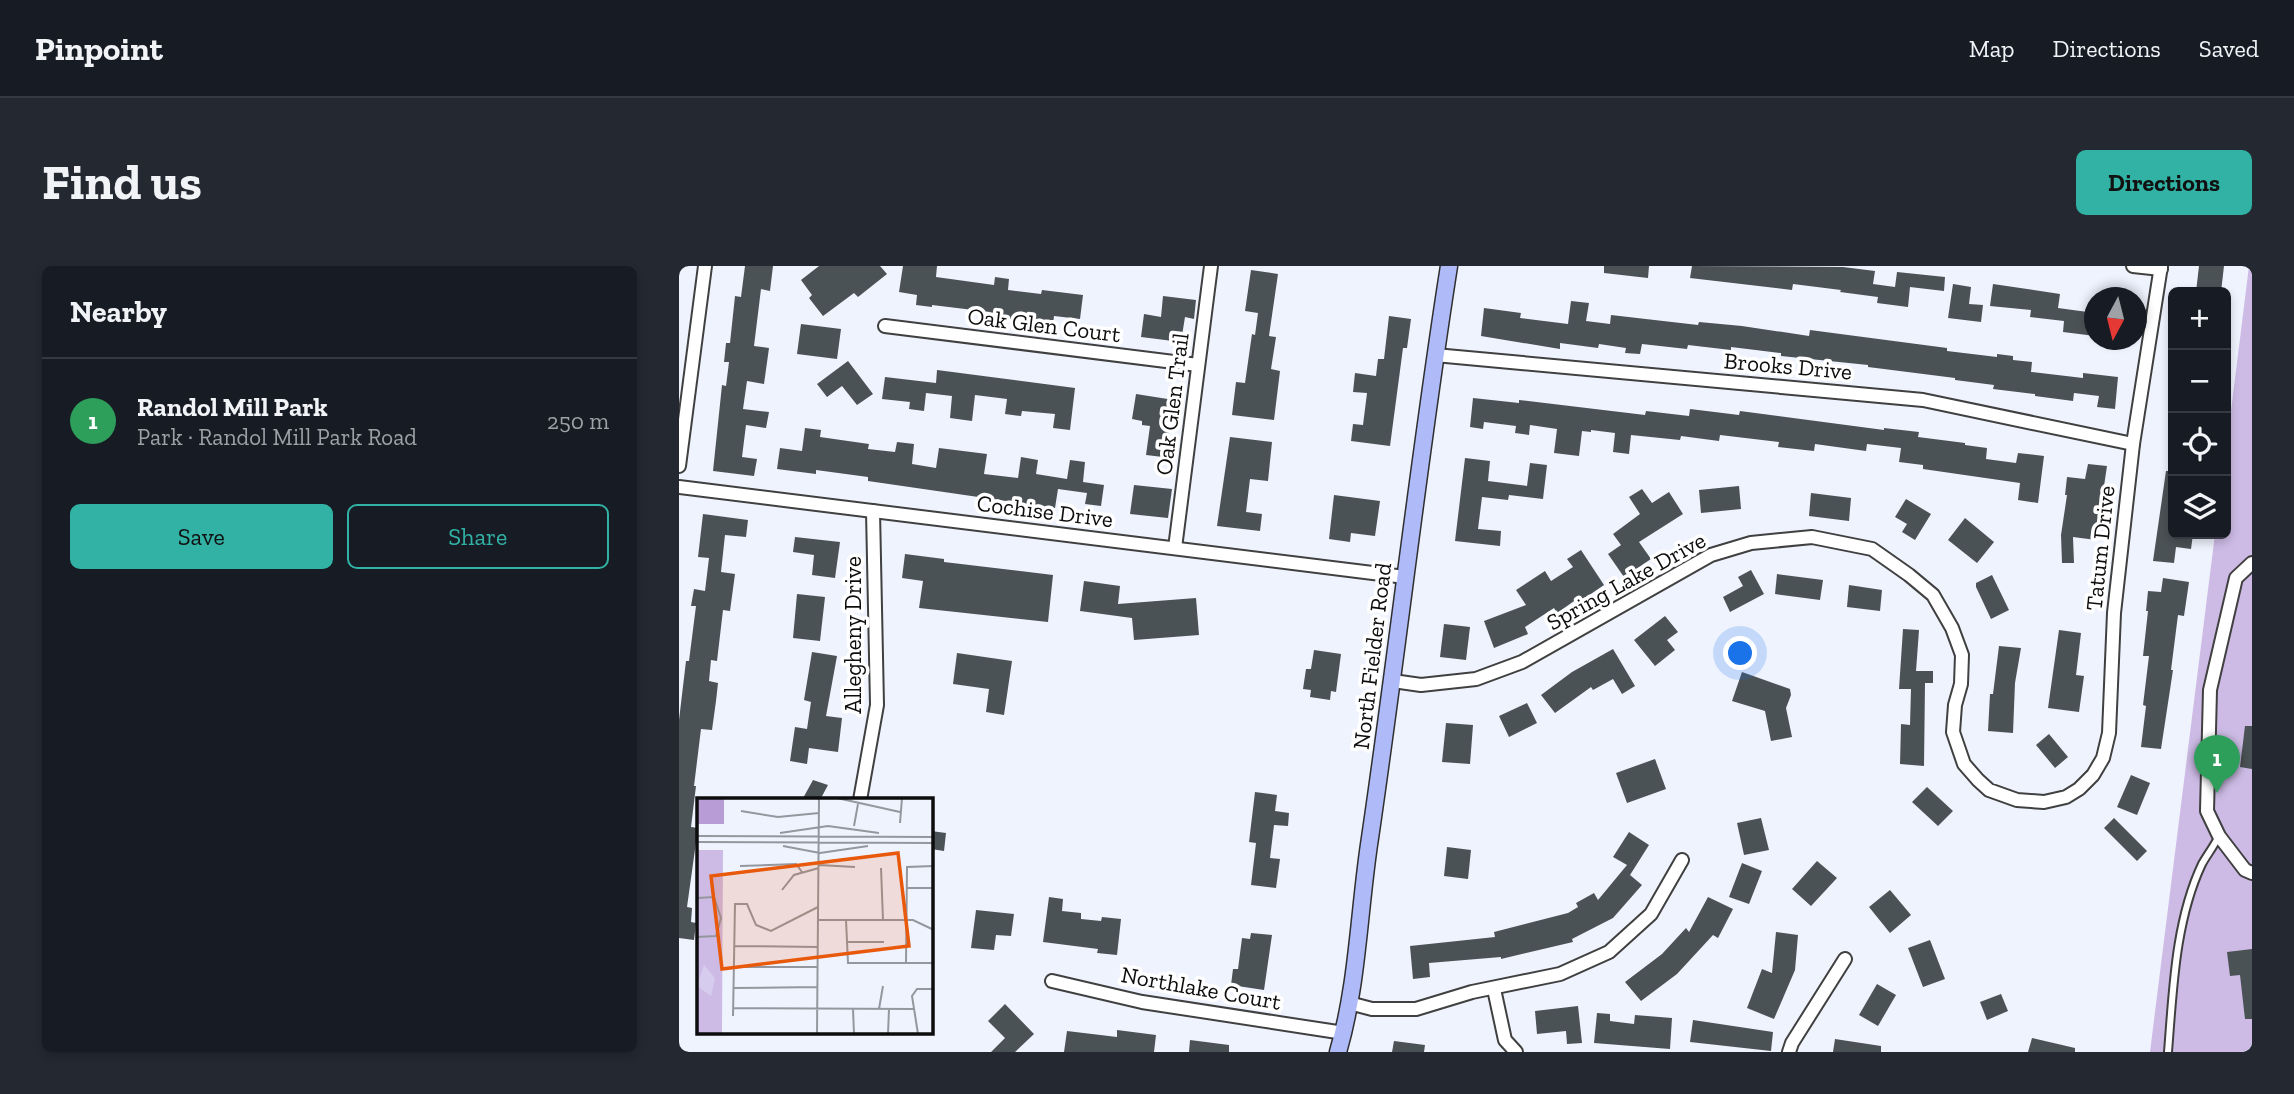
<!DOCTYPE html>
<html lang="en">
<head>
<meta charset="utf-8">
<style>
  body { margin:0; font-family:"Zilla Slab",serif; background:#242831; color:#f1f3f6 }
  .controls { position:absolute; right:21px; top:21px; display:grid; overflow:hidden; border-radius:10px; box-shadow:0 4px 10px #0003 }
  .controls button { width:63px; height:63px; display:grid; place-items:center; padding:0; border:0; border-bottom:2px solid #363941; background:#171b24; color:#f1f3f6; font:35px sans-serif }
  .compass { position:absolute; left:1405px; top:21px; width:63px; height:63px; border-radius:50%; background:#171b24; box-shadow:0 4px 10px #0003; rotate:187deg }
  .you { position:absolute; left:1062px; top:388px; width:24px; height:24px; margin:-18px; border:5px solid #fff; border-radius:50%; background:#1a73e8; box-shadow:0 0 0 10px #1a73e833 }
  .badge { display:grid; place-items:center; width:46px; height:46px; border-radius:50%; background:#31b2a5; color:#fff; font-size:23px; font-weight:700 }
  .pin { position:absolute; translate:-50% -58px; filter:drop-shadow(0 2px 4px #0008) }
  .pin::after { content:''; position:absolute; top:37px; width:24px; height:21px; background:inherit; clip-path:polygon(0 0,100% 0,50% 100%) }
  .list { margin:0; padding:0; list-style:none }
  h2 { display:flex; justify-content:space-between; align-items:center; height:91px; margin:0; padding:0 28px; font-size:30px }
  h2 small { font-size:23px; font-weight:400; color:#9ea1a6 }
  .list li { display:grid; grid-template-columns:46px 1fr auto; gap:21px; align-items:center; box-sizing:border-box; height:126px; padding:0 28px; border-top:2px solid #363941 }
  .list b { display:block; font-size:26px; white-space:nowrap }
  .list p { margin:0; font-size:23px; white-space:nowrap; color:#9ea1a6 }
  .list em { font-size:23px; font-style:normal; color:#9ea1a6 }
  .actions { display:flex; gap:14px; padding:21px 28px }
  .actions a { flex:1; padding:16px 0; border:2px solid #31b2a5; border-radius:10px; text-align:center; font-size:24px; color:#31b2a5 }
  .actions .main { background:#31b2a5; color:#111 }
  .icon { flex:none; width:38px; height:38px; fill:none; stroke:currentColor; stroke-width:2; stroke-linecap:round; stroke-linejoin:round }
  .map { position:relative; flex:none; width:1573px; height:786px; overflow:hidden; border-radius:10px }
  header { display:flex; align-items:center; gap:42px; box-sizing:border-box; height:98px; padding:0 35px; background:#171b24; border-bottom:2px solid #363941 }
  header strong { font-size:33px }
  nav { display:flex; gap:38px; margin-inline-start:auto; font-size:24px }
  .intro { display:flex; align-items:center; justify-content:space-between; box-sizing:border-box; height:168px; padding:0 42px }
  h1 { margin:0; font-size:49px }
  .button { padding:18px 32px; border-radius:10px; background:#31b2a5; color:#111; font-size:24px; font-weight:700 }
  main { display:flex; gap:42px; padding:0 42px }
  aside { flex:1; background:#171b24; border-radius:10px; box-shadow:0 4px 10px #0003 }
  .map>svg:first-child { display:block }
  .green { fill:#cdbbe5 }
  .building { fill:#4b5255 }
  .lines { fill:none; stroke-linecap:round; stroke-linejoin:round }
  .service-casing { stroke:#404040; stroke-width:10 }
  .minor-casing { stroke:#404040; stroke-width:16 }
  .secondary-casing { stroke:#2f2f2f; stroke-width:19 }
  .service { stroke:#fff; stroke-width:6 }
  .minor { stroke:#fff; stroke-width:12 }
  .secondary { stroke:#afbbf8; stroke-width:16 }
  .labels { text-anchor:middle; stroke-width:7; stroke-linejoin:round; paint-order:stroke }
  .street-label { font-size:23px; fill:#0d0d0d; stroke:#fff }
  .inset-road { fill:none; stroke:#95979e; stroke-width:2 }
  .view { fill:#e8590c; fill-opacity:0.15; stroke:#e8590c; stroke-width:3.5 }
  .inset-edge { fill:none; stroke:#0d0d0d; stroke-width:3.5 }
</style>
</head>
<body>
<header>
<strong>Pinpoint</strong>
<nav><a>Map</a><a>Directions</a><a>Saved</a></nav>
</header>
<div class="intro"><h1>Find us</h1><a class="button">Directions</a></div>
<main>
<aside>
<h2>Nearby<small></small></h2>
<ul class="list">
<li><span class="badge" style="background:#2e9e5b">1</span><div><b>Randol Mill Park</b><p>Park · Randol Mill Park Road</p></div><em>250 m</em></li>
</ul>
<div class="actions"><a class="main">Save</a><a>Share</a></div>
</aside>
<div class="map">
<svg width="1573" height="786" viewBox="0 0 1573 786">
  <rect width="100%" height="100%" fill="#eff3fe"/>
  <!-- green -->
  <path class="green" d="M1570 0H1573V786H1471L1536 268H1547V185Z"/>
  <!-- building -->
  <g class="building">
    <path d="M66 0H94L91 25 82 23 75 80 90 82 85 118 68 115 64 143 90 146 87 162 67 159 63 191 78 193 75 210 34 205 43 119 47 120 50 96H45L47 77H51L56 30 62 31Z"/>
    <path d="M140 0H201L208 8 179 31 175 27 144 50 130 32 133 29 122 14Z"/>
    <path d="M224 0H258L257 11 315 19 316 11 330 13 329 24 362 28 363 24 404 29 401 53 375 50 374 59 311 50V46L253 39V41L237 39 238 29 220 26Z"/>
    <path d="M925 0H970L969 12 925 7Z"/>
    <path d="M1013 0 1164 1 1196 5 1194 18 1216 21 1218 6 1266 11 1265 25 1231 21 1229 41 1198 37 1199 31 1161 26 1162 24 1114 18 1113 24 1011 12Z"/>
    <path d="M1520 0H1545L1542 26H1517Z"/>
    <path d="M572 4 599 8 590 70 597 71 592 103 601 105 595 154 553 149 557 116 566 117 573 68 576 69 579 47 566 45Z"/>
    <path d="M1274 18 1292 21 1290 38 1304 39 1302 56 1269 52Z"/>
    <path d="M1314 18 1381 28 1379 42 1416 47V70L1384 66 1385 55 1351 51 1352 44 1311 40Z"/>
    <path d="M484 30 517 34 515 53 506 51 502 76 462 71 465 48 482 51Z"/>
    <path d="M892 35 910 37 907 55 931 58 932 49 1019 59 1020 56 1063 60 1130 70 1131 64 1268 82V85L1318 91V88L1334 90V94L1353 96 1352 106 1404 112V107L1439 111 1436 143 1418 141 1420 130 1395 127 1394 135 1356 130V128L1314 123 1315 119 1276 114V112L1189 101V99L1102 90V87L1052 81V84L1009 79 1008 83 963 78 961 88 946 87 947 82 920 78 919 82 881 77V83L802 70 805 42 842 47 841 52 889 58Z"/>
    <path d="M710 50 732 53 728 82H724L711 180 672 175 674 158 684 159 688 127 674 126 676 107 697 110 699 93H705Z"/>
    <path d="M122 58 162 63 158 93 118 88Z"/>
    <path d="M169 95 194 128 178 139 163 120 148 131 138 118Z"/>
    <path d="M258 104 396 122 391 164 374 162 376 148 343 145 342 150 326 148 328 133 296 129 293 155 271 152 273 130 247 127 245 145 230 143 231 136 203 133 206 111 257 117Z"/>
    <path d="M457 128 495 134 489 175H486L484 191 467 189 471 160 463 159V155L453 153Z"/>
    <path d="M794 132 840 137V134L966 149 967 145 1010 150 1011 143 1060 149 1061 145 1205 164V162L1240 166 1239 171 1286 177V179L1308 182 1307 193 1337 197 1339 187 1365 190 1359 237 1339 234 1341 217 1244 203V199L1220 196 1222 182 1188 178 1187 185 1136 178 1135 185 1099 181 1100 176 1041 169 1040 175 1002 170 1001 174 952 169 950 188 934 186 936 167 912 164V166L903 165 900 190 875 187 878 163 851 159 850 169 836 167 837 160 805 156 804 163 791 161Z"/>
    <path d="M126 162 142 164 141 171 190 178 189 183 216 186 218 176 235 178 233 198 257 202 260 182 308 188 305 208 339 212 342 191 359 194 357 208 388 213 391 194 406 196 404 216 425 219 422 240 406 238 408 227 379 223 376 242 189 215V211L137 204V208L98 203 101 182 123 185Z"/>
    <path d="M551 171 593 176 589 215 571 213 567 246 583 248 581 265 538 260Z"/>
    <path d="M786 192 811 195 809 215 848 220 851 197 868 199 864 233 830 229 829 234 803 231 799 263 822 265 821 280 776 275Z"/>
    <path d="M1409 198 1428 200 1417 274 1394 271 1395 297H1383L1382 269 1388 229H1386L1388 211 1406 213Z"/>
    <path d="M1487 205H1494V268H1514L1512 283 1497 281 1495 297 1474 295Z"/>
    <path d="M455 219 493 223 489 252 451 248Z"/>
    <path d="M1060 220 1062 243 1022 247 1020 224Z"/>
    <path d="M963 223 973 237 990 226 1004 248 960 276 972 293 945 311 929 288 942 279 934 268 961 248 950 231Z"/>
    <path d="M1132 227 1172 232 1170 255 1130 250Z"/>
    <path d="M655 229 701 235 696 270 672 267 671 276 650 273Z"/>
    <path d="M1227 233 1252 248 1236 274 1223 266 1228 258 1216 251Z"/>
    <path d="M24 248 69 254 67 271 46 269 42 306 56 308 51 345 44 344 38 395 32 394 30 415 39 417 37 435 33 464 22 463 15 520H17L12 561 19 562 8 641 13 642 12 656 17 657 15 674 0 672V454L7 395H10L17 340H12L15 323 26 325 30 292 19 291Z"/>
    <path d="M1286 252 1315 276 1298 297 1269 274Z"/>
    <path d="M116 271 161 276 156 312 133 309 135 289 114 286Z"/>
    <path d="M902 284 925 319 900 336 898 333 878 347 875 342 846 361 849 368 815 382 805 355 847 339 837 324 866 305 872 315 894 301 888 293Z"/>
    <path d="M226 288 265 293V296L374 309 369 356 240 342 244 315 223 312Z"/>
    <path d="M1072 304 1085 328 1051 346 1044 331 1064 320 1059 311Z"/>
    <path d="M1098 308 1144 314 1141 334 1096 328Z"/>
    <path d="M1313 309 1330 344 1312 353 1297 321V317Z"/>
    <path d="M1484 312 1510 316 1505 350 1499 349 1492 404H1494L1482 483 1462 481 1467 440 1464 439 1470 390H1464L1469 345H1467L1469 325 1482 326Z"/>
    <path d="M405 315 441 320 439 338 517 332 520 369 455 374 453 352 401 345Z"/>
    <path d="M1170 319 1203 324 1201 345 1168 341Z"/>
    <path d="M118 328 146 331 141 375 114 372Z"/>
    <path d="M986 350 999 366 988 374 996 384 976 400 955 374Z"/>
    <path d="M765 358 791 361 787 394 761 391Z"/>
    <path d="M1224 363 1240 364 1237 405H1254V417H1246L1245 500 1221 498 1222 458 1231 459 1232 423H1220Z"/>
    <path d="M1380 364 1402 367 1397 409 1405 410 1400 446 1369 442Z"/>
    <path d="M1320 380 1342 382 1336 417 1334 467 1309 465 1311 428H1314Z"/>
    <path d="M934 383 956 420 943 428 934 413 914 424 912 421 876 447 862 429 893 406Z"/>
    <path d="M635 384 662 388 657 426 652 425 651 434 631 431 632 424 624 423 627 403H632Z"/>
    <path d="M133 386 158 390 147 450 163 452 159 486 130 482 128 498 111 495 116 461 128 463 132 436 125 434Z"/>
    <path d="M278 387 333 395 325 449 307 446 310 423 274 418Z"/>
    <path d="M1063 406 1111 423 1112 429 1107 442 1113 471 1092 475 1086 445 1053 435Z"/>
    <path d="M848 437 858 457 830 471 820 450Z"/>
    <path d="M767 457 794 459 791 498 763 496Z"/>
    <path d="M1566 460H1573V503L1561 501Z"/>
    <path d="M1370 468 1389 491 1376 502 1357 479Z"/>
    <path d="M976 493 987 523 948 537 937 507Z"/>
    <path d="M1452 509 1471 517 1458 549 1438 541Z"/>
    <path d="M134 514 149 519 141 534H123Z"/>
    <path d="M1248 521 1274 545 1259 560 1233 536Z"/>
    <path d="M576 526 598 529 596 545 610 547 609 560 595 559 591 592 601 593 597 622 572 619 577 577 570 576Z"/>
    <path d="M1082 552 1090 584 1065 589 1058 557Z"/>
    <path d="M1435 552 1468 585 1458 595 1425 562Z"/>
    <path d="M252 565 267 567 265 585 252 583Z"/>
    <path d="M950 566 970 579 951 609 963 619 934 652 893 673 894 676 822 693V691L750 697 751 711 734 713 731 680 816 671 815 666 889 647 899 641 897 637 915 627 919 634 948 599 934 591Z"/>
    <path d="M768 581 792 584 789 613 765 610Z"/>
    <path d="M1138 595 1158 612 1132 640 1113 623Z"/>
    <path d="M1063 597 1083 605 1070 638 1050 631Z"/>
    <path d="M1211 624 1232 649 1211 667 1190 641Z"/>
    <path d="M370 631 384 633 383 645 402 647V653L422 655 423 651 442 653 438 689 418 687 419 683 364 676Z"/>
    <path d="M1029 631 1054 643 1039 672 1034 669 998 708 962 735 946 716 983 688 1007 662 1010 666Z"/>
    <path d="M297 644 335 648 332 670 317 669 315 684 292 682Z"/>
    <path d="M1097 666 1119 669 1116 704 1095 753 1068 742 1083 703 1093 707Z"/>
    <path d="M572 667 593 669 585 724 552 719 554 703H559L563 672 571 673Z"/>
    <path d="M1251 674 1266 713 1244 721 1229 682Z"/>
    <path d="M1573 683V753H1566L1561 709 1551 710 1548 686Z"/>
    <path d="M1198 718 1217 729 1199 760 1180 749Z"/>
    <path d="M1322 728 1329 745 1308 754 1301 736Z"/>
    <path d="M326 738 355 768 336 786H312L326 772 309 755Z"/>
    <path d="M899 740 903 777 888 778 887 765 858 768 856 745Z"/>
    <path d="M918 747 931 748V755L955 758 956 749 993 752 991 783 915 777Z"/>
    <path d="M1014 754 1094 766 1092 785 1011 776Z"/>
    <path d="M438 764 477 769 475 786H385L388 765 438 771Z"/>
    <path d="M1353 772 1396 782V786H1349Z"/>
    <path d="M1156 773 1202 780V786H1154Z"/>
    <path d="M511 774 550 779V786H510Z"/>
    <path d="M715 775 746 779 745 786H713Z"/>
  </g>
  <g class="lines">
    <defs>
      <path id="service" d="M1489 786C1494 725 1496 655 1523 598 1528 589 1535 580 1540 570"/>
      <g id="minor">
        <path d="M1454 0 1482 3"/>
        <path d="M206 60 519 99"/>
        <path d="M756 89 1244 134 1454 178"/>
        <path d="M0 200 26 0"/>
        <path d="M0 221 726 311"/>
        <path d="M496 282 532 0"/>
        <path d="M1573 297 1557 312 1531 424 1528 545 1540 570 1566 604 1573 607"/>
        <path d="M714 415 742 419 797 413 843 396 1032 289 1072 277 1133 271 1193 283 1230 309 1254 329 1273 362 1283 389 1282 418 1276 439 1274 466 1285 498 1299 514 1310 524 1338 534 1365 536 1387 531 1400 523 1414 509 1424 492 1430 467 1435 347 1454 178 1482 0"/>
        <path d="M181 534 198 439 194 245"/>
        <path d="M373 715 463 736 665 767"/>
        <path d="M815 723 826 774 837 786"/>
        <path d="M670 737 693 743H737L793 726 881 708 930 686 972 648 1003 594"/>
        <path d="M1110 786 1113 777 1166 693"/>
      </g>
      <path id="secondary" d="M659 786C679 718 680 642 691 572 719 381 740 190 770 0"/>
    </defs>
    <!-- service casing -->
    <use href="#service" class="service-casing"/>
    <!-- minor casing -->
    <use href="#minor" class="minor-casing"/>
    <!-- secondary casing -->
    <use href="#secondary" class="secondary-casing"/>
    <!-- service -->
    <use href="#service" class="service"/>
    <!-- minor -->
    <use href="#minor" class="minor"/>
    <!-- secondary -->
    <use href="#secondary" class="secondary"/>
  </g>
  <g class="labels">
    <!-- street labels -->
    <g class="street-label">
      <text transform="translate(365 59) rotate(7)" y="8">Oak Glen Court</text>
      <text transform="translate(1109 100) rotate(5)" y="8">Brooks Drive</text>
      <text transform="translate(493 138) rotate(-83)" y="8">Oak Glen Trail</text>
      <text transform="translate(366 245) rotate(7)" y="8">Cochise Drive</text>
      <text transform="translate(1421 282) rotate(-84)" y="8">Tatum Drive</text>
      <text transform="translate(947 315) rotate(-29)" y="8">Spring Lake Drive</text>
      <text transform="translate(174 369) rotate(-90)" y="8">Allegheny Drive</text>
      <text transform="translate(693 390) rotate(-83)" y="8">North Fielder Road</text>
      <text transform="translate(522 722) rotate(10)" y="8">Northlake Court</text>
    </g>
  </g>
  <!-- overview -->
  <g transform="translate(18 532)">
    <rect width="236" height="236" fill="#eff3fe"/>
    <path d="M0 52H26L25 236H0Z" fill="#cdbbe5"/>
    <path d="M0 0H27V26H0Z" fill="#b89cd5"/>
    <path d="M7 167 18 180 14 198 0 188Z" fill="#d6cced"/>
    <path class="inset-road" d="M140 0 203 14M44 13 81 19 122 15M203 25 205 0M157 28 161 6M83 35 131 28 182 35M0 38 237 39M0 44 237 45M86 48 123 55 171 48M122 67 158 69M43 68 99 66 105 74M184 70 186 122M210 90H237M85 92 97 77 122 70M0 100 17 99 24 120 19 138 0 139M122 122H216L237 132M149 122 151 165H237M149 144H187M37 148 121 149M209 165 210 69 237 68M36 169H120M36 190 120 189M37 210 217 211M156 211 157 236M182 211 186 188M36 218 38 106H50L59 127 74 133 121 109M120 236 122 0M191 236 192 211M221 236 215 198 220 191H237"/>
    <path class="view" d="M201 55 212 148 25 171 14 78Z"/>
    <rect width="236" height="236" class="inset-edge"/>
  </g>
</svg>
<div class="controls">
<button>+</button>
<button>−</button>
<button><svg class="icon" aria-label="locate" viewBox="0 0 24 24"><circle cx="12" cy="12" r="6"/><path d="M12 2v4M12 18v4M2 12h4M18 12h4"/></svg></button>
<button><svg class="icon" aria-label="layers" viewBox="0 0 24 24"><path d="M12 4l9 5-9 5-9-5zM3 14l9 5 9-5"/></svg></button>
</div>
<svg class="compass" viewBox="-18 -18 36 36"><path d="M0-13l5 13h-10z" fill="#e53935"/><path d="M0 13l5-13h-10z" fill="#9ea1a6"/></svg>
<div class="you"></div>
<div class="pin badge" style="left:1538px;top:527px;background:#2e9e5b">1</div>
</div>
</main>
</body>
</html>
